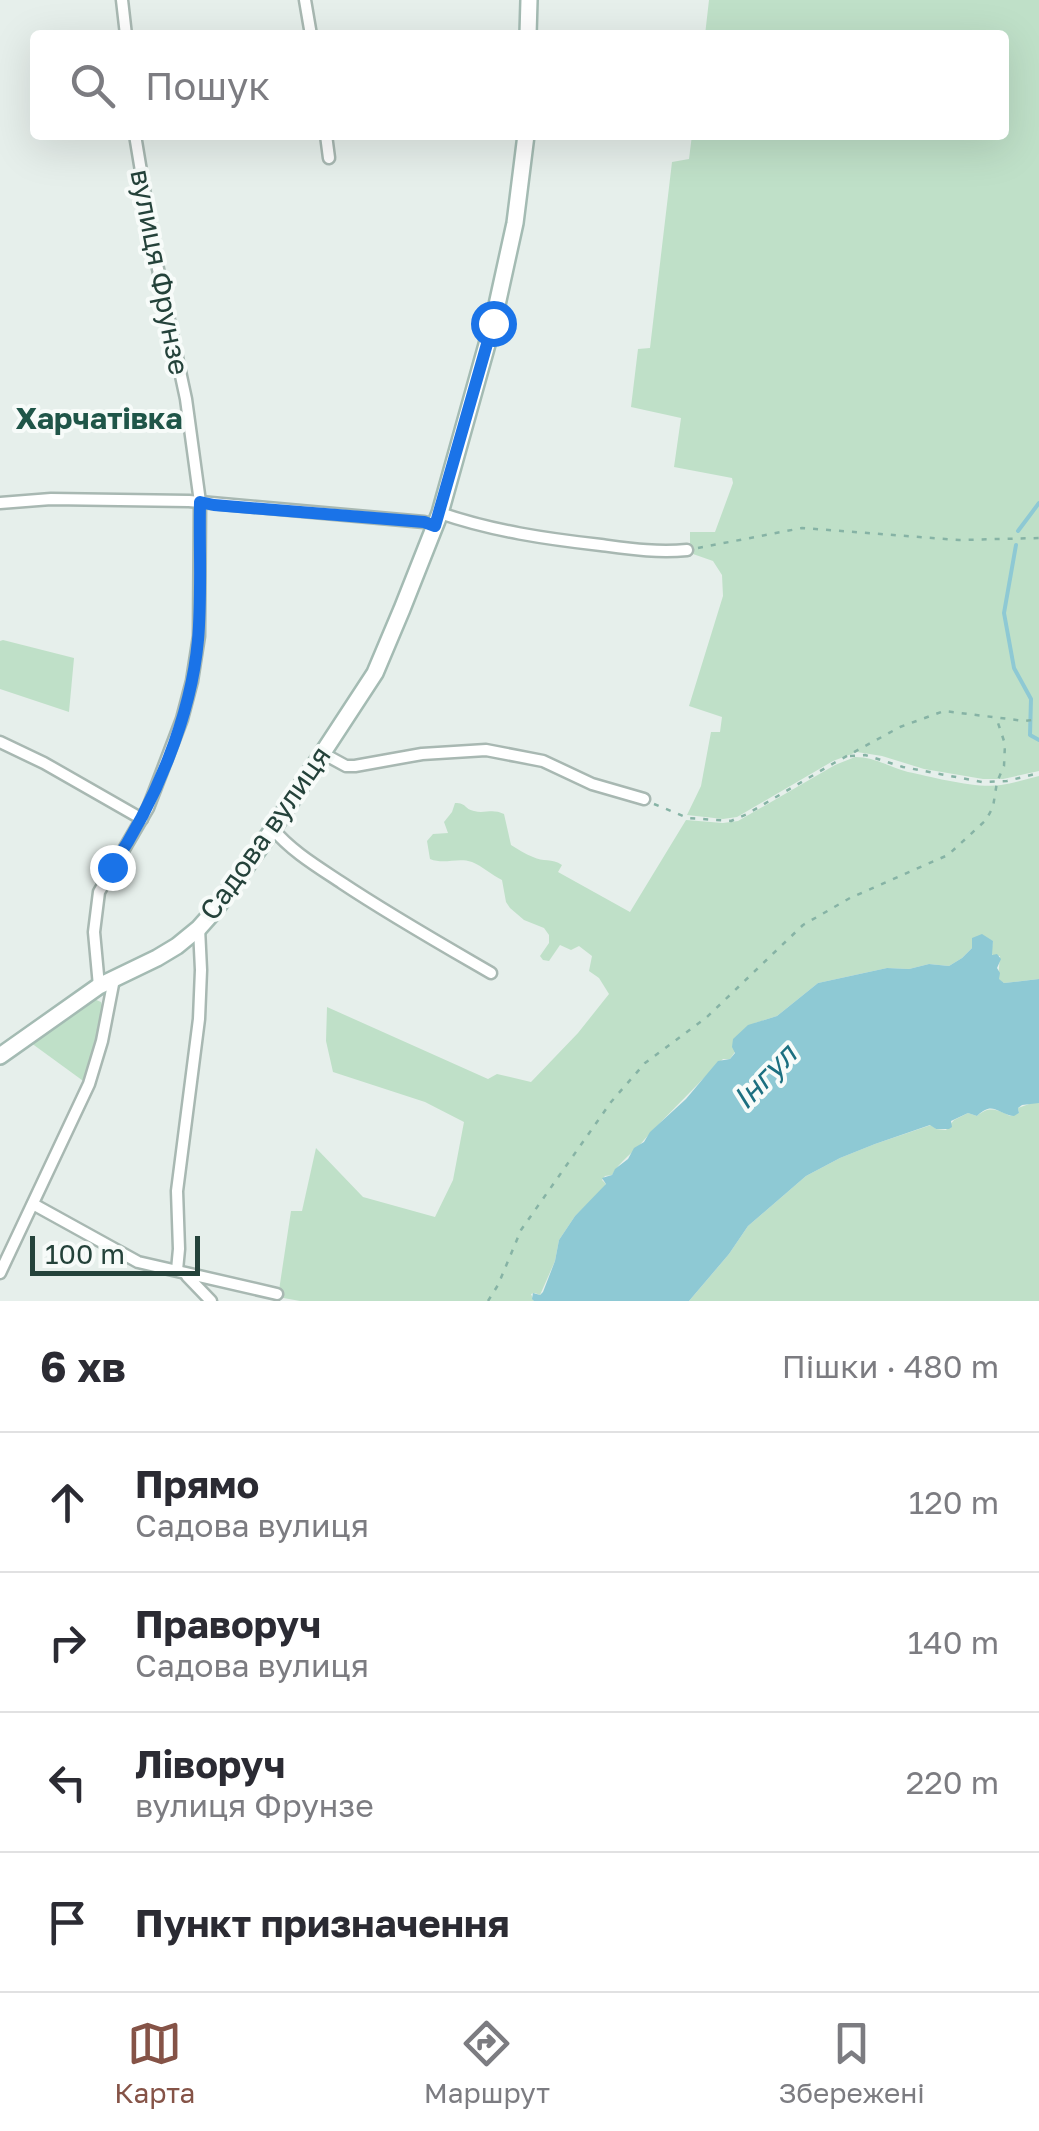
<!DOCTYPE html>
<html lang="uk">
<head>
<meta charset="utf-8">
<style>
  body { margin:0; font-family:"Golos Text",sans-serif; background:#f7f7f7; color:#2b2b33 }
  .scale { position:absolute; left:30px; bottom:25px; width:170px; box-sizing:border-box; padding-left:10px; border:5px solid #24423a; border-top:0; font-size:28px; line-height:35px; white-space:nowrap; color:#24423a; -webkit-text-stroke:8px #f7fbf9; paint-order:stroke }
  .stop { position:absolute; width:30px; height:30px; margin:-22px; border:8px solid #1a73e8; border-radius:50%; background:#fff }
  .stop.end { background:#1a73e8; border-color:#fff; box-shadow:0 2px 10px #0008 }
  .list { margin:0; padding:0; list-style:none }
  h2 { display:flex; justify-content:space-between; align-items:center; height:130px; margin:0; padding:0 40px; font-size:42px }
  h2 small { font-size:32px; font-weight:400; color:#7c7c81 }
  .list li { display:grid; grid-template-columns:65px 1fr auto; gap:30px; align-items:center; box-sizing:border-box; height:140px; padding:0 40px; border-top:2px solid #e1e1e2 }
  .list b { display:block; font-size:38px; white-space:nowrap }
  .list p { margin:0; font-size:32px; white-space:nowrap; color:#7c7c81 }
  .list em { font-size:32px; font-style:normal; color:#7c7c81 }
  .icon { flex:none; width:55px; height:55px; fill:none; stroke:currentColor; stroke-width:2; stroke-linecap:round; stroke-linejoin:round }
  .map { position:relative; flex:none; width:1039px; height:1301px; overflow:hidden }
  .search { position:absolute; background:#fff; box-shadow:0 10px 40px #0002; left:30px; right:30px; top:30px; height:110px; display:flex; align-items:center; gap:25px; box-sizing:border-box; padding:0 35px; border-radius:10px; color:#7c7c81; font-size:38px }
  .sheet { height:690px; background:#fff }
  nav { display:flex; justify-content:space-around; align-items:center; box-sizing:border-box; height:140px; border-top:2px solid #e1e1e2; background:#fff; font-size:28px; color:#7c7c81 }
  nav a { display:grid; justify-items:center; gap:5px }
  nav .on { color:#855347 }
  .map>svg:first-child { display:block }
  .green { fill:#bfe0c8 }
  .water { fill:#8ec9d4 }
  .lines { fill:none; stroke-linecap:round; stroke-linejoin:round }
  .stream { stroke:#8ec9d4; stroke-width:4 }
  .street-casing { stroke:#a8b8b2; stroke-width:15 }
  .secondary-casing { stroke:#a4bbb3; stroke-width:20 }
  .path { stroke:#86b3a5; stroke-width:2.5; stroke-dasharray:5 8; stroke-linecap:butt }
  .street { stroke:#fff; stroke-width:10 }
  .secondary { stroke:#fff; stroke-width:15 }
  .route { stroke:#1a73e8; stroke-width:12 }
  .labels { text-anchor:middle; stroke-width:8; stroke-linejoin:round; paint-order:stroke }
  .street-label { font-size:28px; fill:#24423a; stroke:#f7fbf9 }
  .neighbourhood-label { font-size:30px; font-weight:bold; fill:#1f5548; stroke:#f7fbf9 }
  .water-label { font-size:30px; font-style:italic; fill:#1c6f80; stroke:#f7fbf9 }
</style>
</head>
<body>
<div class="map">
<svg width="1039" height="1301" viewBox="0 0 1039 1301">
  <rect width="100%" height="100%" fill="#e6efeb"/>
  <!-- green -->
  <g class="green">
    <path d="M709 0H1039V771L1003 779H983L924 769 882 756 857 752 833 761 737 817 723 819 687 815 701 786 711 732H720L722 717 689 706 723 596 722 575 713 561 693 554 690 547V532H715L733 483 732 478 674 467 681 418 631 407 638 349 650 348 672 162 689 159 692 135H1004V35H705Z"/>
    <path d="M3 640 74 658 69 712 0 689V641Z"/>
    <path d="M855 757C875 757 889 767 908 772 932 777 977 789 1001 785 1014 783 1026 779 1039 776V979L1004 983 998 979 1000 956H993L991 952 993 941 972 938V948L962 958 949 966 929 964 909 969 887 968 818 983 777 1016 755 1023 730 1059H723C696 1086 670 1112 644 1140 634 1152 620 1161 612 1175L605 1176 602 1180 606 1184 603 1189 575 1216 559 1240 555 1261 540 1295 535 1293 531 1294 534 1301H300L278 1297 291 1211H302L316 1148 363 1197 435 1217 453 1180 464 1122 425 1102 333 1072 326 1041 327 1007 488 1079 497 1074 531 1082 578 1033 609 994 599 978 589 971 592 956 579 946 571 950 560 945 549 961 543 960 540 956 549 943V935L544 928 524 920 510 908 506 902 502 880C492 875 482 866 472 862 457 857 445 865 430 859L427 841 433 834 448 833 444 822 452 812 455 803C467 803 464 809 474 811 485 814 492 808 504 814L511 845C518 849 525 854 533 857 543 862 552 858 562 865L558 872 630 912 686 820 723 823 738 821 835 765Z"/>
    <path d="M94 999 101 1002C108 1022 93 1063 86 1083L27 1040Z"/>
    <path d="M1032 1103H1039V1301H689L729 1254 748 1226 806 1176 840 1158 875 1144 931 1125 936 1129 946 1130 954 1120 968 1113 977 1116C989 1106 996 1109 1010 1116L1019 1113 1018 1108Z"/>
  </g>
  <!-- water -->
  <path class="water" d="M982 934 993 941 992 955 997 954 1001 959 997 968 1000 973 999 979 1004 983 1039 979V1103L1022 1105 1018 1108 1019 1113 1014 1116C997 1114 993 1100 977 1116L968 1113 951 1121 952 1127 949 1129H936L930 1125 875 1144 840 1158 806 1176 748 1226 729 1254 689 1301H534L532 1299 533 1293 540 1295 543 1292 555 1261 559 1240 575 1216 606 1184 602 1178 612 1175 615 1169 628 1159 634 1148 644 1142 650 1132 686 1099 718 1061 730 1059 735 1053 732 1047 733 1039 748 1025 777 1016 818 983 887 968 909 969 929 964 949 966 962 958 972 948V938Z"/>
  <g class="lines">
    <!-- stream -->
    <g class="stream">
      <path d="M1018 531 1039 503"/>
      <path d="M1016 545 1004 613 1014 668 1031 699 1030 735 1039 740"/>
    </g>
    <defs>
      <g id="street">
        <path d="M122 0 126 35"/>
        <path d="M305 0 311 35"/>
        <path d="M326 135 329 158"/>
        <path d="M0 503 51 499 189 501 424 522 435 525"/>
        <path d="M440 513C492 531 547 539 601 545 631 549 658 553 687 550"/>
        <path d="M0 742 44 763 142 819"/>
        <path d="M322 753 346 766H355L422 754 486 750 543 761 592 784 644 799"/>
        <path d="M273 829C291 851 318 867 342 883 390 915 441 944 491 973"/>
        <path d="M99 986 94 932 99 892 148 808 182 719 192 681 199 636 200 502 186 399 155 255 135 135"/>
        <path d="M33 1204 138 1262 277 1294"/>
        <path d="M177 1270 179 1249 177 1191 199 1019 201 970 199 928"/>
        <path d="M0 1273 89 1084 102 1041 114 979"/>
        <path d="M187 1276 211 1301"/>
      </g>
      <g id="secondary">
        <path d="M528 35 529 0"/>
        <path d="M0 1056 99 986 157 958 177 946 199 928 215 910 273 829 375 673 402 609 440 513 493 323 515 223 526 135"/>
      </g>
    </defs>
    <!-- street casing -->
    <use href="#street" class="street-casing"/>
    <!-- secondary casing -->
    <use href="#secondary" class="secondary-casing"/>
    <!-- path -->
    <g class="path">
      <path d="M698 548 802 528 959 540 1039 538"/>
      <path d="M850 756 865 755 903 767 982 782 1007 781 1039 773"/>
      <path d="M654 804 688 818 731 821 747 814 834 763 900 727 944 711 1025 721 1039 719"/>
      <path d="M488 1301 498 1285 521 1230 611 1102 645 1063 707 1017 803 925 850 898 948 855 986 820 993 807 997 782 1004 766 1005 744 996 717"/>
    </g>
    <!-- street -->
    <use href="#street" class="street"/>
    <!-- secondary -->
    <use href="#secondary" class="secondary"/>
  </g>
  <g class="lines">
    <!-- route -->
    <path class="route" d="M112 867C155 803 191 717 198 640 202 595 199 548 200 502L214 505 424 522 435 526 493 323"/>
  </g>
  <g class="labels">
    <!-- street labels -->
    <g class="street-label">
      <text transform="translate(160 272) rotate(79)" y="10">вулиця Фрунзе</text>
      <text transform="translate(265 833) rotate(-55)" y="10">Садова вулиця</text>
    </g>
    <!-- neighbourhood labels -->
    <g class="neighbourhood-label">
      <text x="99" y="429">Харчатівка</text>
    </g>
    <!-- water labels -->
    <g class="water-label">
      <text transform="translate(765 1077) rotate(-46)" y="10">Інгул</text>
    </g>
  </g>
</svg>
<div class="scale">100 m</div>
<div class="stop" style="left:493px;top:323px"></div>
<div class="stop end" style="left:112px;top:867px"></div>
<div class="search"><svg class="icon" aria-label="search" viewBox="0 0 24 24"><circle cx="10" cy="10" r="6"/><path d="M15 15l6 6"/></svg>Пошук</div>
</div>
<section class="sheet">
<h2>6 хв<small>Пішки · 480 m</small></h2>
<ul class="list">
<li><svg class="icon" aria-label="ahead" viewBox="0 0 24 24"><path d="M12 20V5M6 11l6-6 6 6"/></svg><div><b>Прямо</b><p>Садова вулиця</p></div><em>120 m</em></li>
<li><svg class="icon" aria-label="right" viewBox="0 0 24 24"><path d="M7 20v-9h11M14 6l5 5-5 5"/></svg><div><b>Праворуч</b><p>Садова вулиця</p></div><em>140 m</em></li>
<li><svg class="icon" aria-label="left" viewBox="0 0 24 24"><path d="M17 20v-9H6M10 6l-5 5 5 5"/></svg><div><b>Ліворуч</b><p>вулиця Фрунзе</p></div><em>220 m</em></li>
<li><svg class="icon" aria-label="arrive" viewBox="0 0 24 24"><path d="M6 21V4h12l-3 4 3 4H6"/></svg><div><b>Пункт призначення</b></div></li>
</ul>
</section>
<nav>
<a class="on"><svg class="icon" aria-label="map" viewBox="0 0 24 24"><path d="M3 6l6-2 6 2 6-2v14l-6 2-6-2-6 2zM9 4v14M15 6v14"/></svg>Карта</a>
<a><svg class="icon" aria-label="directions" viewBox="0 0 24 24"><path d="M12 3l9 9-9 9-9-9zM9 14v-3h6M13 9l2 2-2 2"/></svg>Маршрут</a>
<a><svg class="icon" aria-label="saved" viewBox="0 0 24 24"><path d="M7 4h10v16l-5-4-5 4z"/></svg>Збережені</a>
</nav>
</body>
</html>
